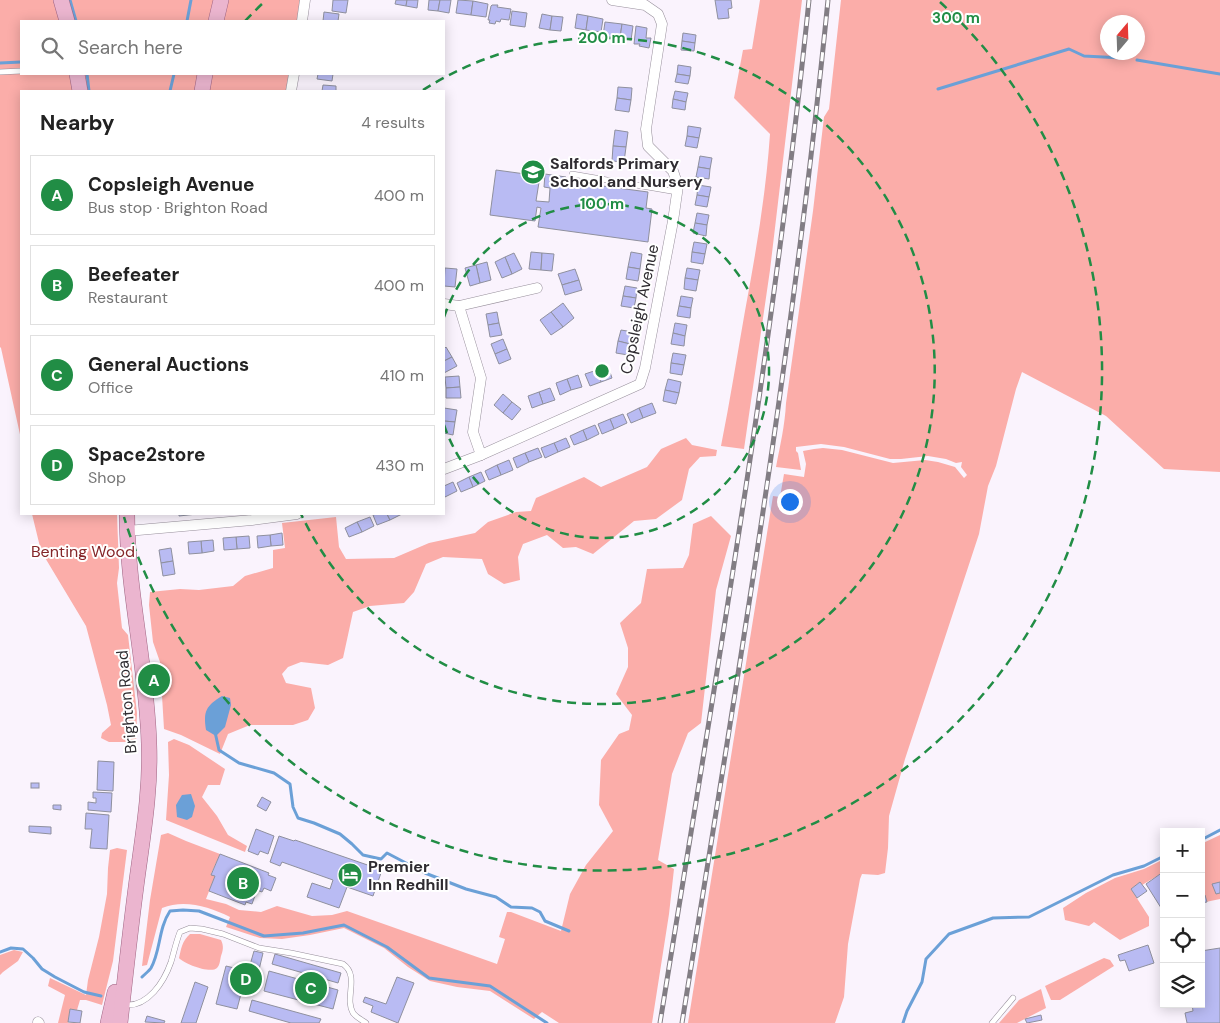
<!DOCTYPE html>
<html lang="en">
<head>
<meta charset="utf-8">
<style>
  body { margin:0; font-family:"DM Sans",sans-serif; background:#f6f6f6; color:#222 }
  .controls { position:absolute; right:15px; bottom:15px; display:grid; overflow:hidden; border-radius:0px; box-shadow:0 2px 12px #0003 }
  .controls button { width:45px; height:45px; display:grid; place-items:center; padding:0; border:0; border-bottom:1px solid #e0e0e0; background:#fff; color:#222; font:25px sans-serif }
  .compass { position:absolute; left:1100px; top:15px; width:45px; height:45px; border-radius:50%; background:#fff; box-shadow:0 2px 12px #0003; rotate:19deg }
  .you { position:absolute; left:789px; top:501px; width:18px; height:18px; margin:-12px; border:4px solid #fff; border-radius:50%; background:#1a73e8; box-shadow:0 0 0 8px #1a73e833 }
  .badge { display:grid; place-items:center; width:32px; height:32px; border-radius:50%; background:#218d45; color:#fff; font-size:16px; font-weight:700 }
  .pin { position:absolute; translate:-50% -50%; border:2px solid #fff; box-shadow:0 1px 5px #0006 }
  .list { margin:0; padding:0; list-style:none }
  h2 { display:flex; justify-content:space-between; align-items:center; height:65px; margin:0; padding:0 20px; font-size:21px }
  h2 small { font-size:16px; font-weight:400; color:#767676 }
  .list li { display:grid; grid-template-columns:32px 1fr auto; gap:15px; align-items:center; box-sizing:border-box; height:80px; margin:0 10px 10px; padding:0 10px; border:1px solid #e0e0e0; border-radius:0px }
  .list b { display:block; font-size:19px; white-space:nowrap }
  .list p { margin:0; font-size:16px; white-space:nowrap; color:#767676 }
  .list em { font-size:16px; font-style:normal; color:#767676 }
  .icon { flex:none; width:28px; height:28px; fill:none; stroke:currentColor; stroke-width:2; stroke-linecap:round; stroke-linejoin:round }
  .map { position:relative; flex:none; width:1220px; height:1023px; overflow:hidden }
  .search { position:absolute; background:#fff; box-shadow:0 2px 12px #0003; left:20px; top:20px; width:425px; height:55px; display:flex; align-items:center; gap:12px; box-sizing:border-box; padding:0 18px; border-radius:0px; color:#767676; font-size:19px }
  .panel { position:absolute; background:#fff; box-shadow:0 2px 12px #0003; left:20px; top:90px; width:425px; height:425px; border-radius:0px }
  .map>svg:first-child { display:block }
  .green { fill:#fbada9; fill-rule:evenodd }
  .water { fill:#6ba0d7 }
  .lines { fill:none; stroke-linecap:round; stroke-linejoin:round }
  .stream { stroke:#6ba0d7; stroke-width:3 }
  .building { fill:#b9bbf3; stroke:#8f909e }
  .service-casing { stroke:#978f9b; stroke-width:6 }
  .minor-casing { stroke:#978f9b; stroke-width:11 }
  .primary-casing { stroke:#a06583; stroke-width:16 }
  .service { stroke:#fff; stroke-width:5 }
  .minor { stroke:#fff; stroke-width:10 }
  .primary { stroke:#ebb5cf; stroke-width:15 }
  .rail-casing { stroke:#827d84; stroke-width:5 }
  .rail { stroke:#fff; stroke-width:3; stroke-dasharray:9; stroke-linecap:butt }
  .ring { fill:none; stroke:#218d45; stroke-width:2.5; stroke-dasharray:9 6 }
  .labels { text-anchor:middle; stroke-width:4; stroke-linejoin:round; paint-order:stroke }
  .poi-label { font-size:16px; font-weight:bold; fill:#2f2c31; stroke:#fff; text-anchor:start }
  .street-label { font-size:16px; fill:#2f2c31; stroke:#fff }
  .park-label { font-size:16px; fill:#842528; stroke:#fff }
  .centre { fill:#218d45; stroke:#fff; stroke-width:2.5 }
  .ring-label { font-size:15px; text-anchor:middle; font-weight:bold; fill:#218d45; stroke:#fff; stroke-width:4; stroke-linejoin:round; paint-order:stroke }
</style>
</head>
<body>
<div class="map">
<svg width="1220" height="1023" viewBox="0 0 1220 1023">
  <rect width="100%" height="100%" fill="#faf3fd"/>
  <!-- green -->
  <g class="green">
    <path d="M0 0H300L297 21H21V74H289L287 91H21V439L1 348 0 347Z"/>
    <path d="M760 0H802L770 270 744 449 721 446C730 401 737 356 745 311 756 252 766 193 770 134L734 98 743 50 752 49Z"/>
    <path d="M841 0H1220V472L1164 469 1106 416 1022 372 1016 389 996 466 988 486 979 534 905 759 889 816 888 848 885 873 878 875 862 874 860 879 848 944 844 997 835 1023H688L773 496 780 497 784 474 804 477 806 464 803 451 814 449 823 448 842 450 893 463 925 460 938 462 955 467 964 478 967 475 961 467 962 462 956 463 946 459 928 456 901 459H890L844 447 821 444 796 447V451L798 453 801 470 776 467C780 446 785 425 786 403L813 211 824 117 829 109ZM1138 22V52H1108V22Z"/>
    <path d="M686 438 692 445 717 450 716 456 700 457 689 469 682 500 656 519 634 521 593 554 576 547 563 548 547 535 523 544 518 557 520 580 504 584 488 574 482 559 443 557 426 564 414 592 404 603 370 606 353 612 343 658 328 665 301 662 288 667 282 674 286 683 311 688 315 708 308 720 293 725H250L228 734 220 754 181 735 164 729 160 662 153 642 149 605 150 592 180 589 199 590 233 586 245 576 273 568V550L285 548 282 523 336 517 339 547 346 559 394 558 429 543 475 533 488 522 516 512 531 511 536 498 584 477 601 487 647 467 661 449Z"/>
    <path d="M32 514H117L119 568 117 583 122 628 128 635 137 713 136 742H109L101 738 102 733 111 725 107 705 86 626 41 551Z"/>
    <path d="M711 516 731 536 716 590 701 723 688 733 672 774 658 860 674 869 669 914 652 1023H559L542 1012 534 1019 490 991 457 987 430 981 408 967 384 948 344 928 310 935 282 939 260 938 226 927 230 917C209 907 185 899 162 908L147 965 142 966 150 900 161 835 168 833 186 841 220 854 211 874 215 876 206 899 226 904 239 910 261 912 277 906 312 916 332 915 347 911 497 964 505 939 499 937 507 912H511L561 931 570 894 586 865 613 831 599 805 601 760 619 734 629 730 632 715 616 694 628 667V648L620 623 641 603 647 569 683 568 689 555 693 524Z"/>
    <path d="M174 739 189 745 225 769 220 785H208L202 797 217 816 228 835 247 846 245 852 166 820 169 775 168 742Z"/>
    <path d="M1220 835V899L1201 903V844Z"/>
    <path d="M117 848 127 850 113 961 102 1005 86 1000H80L77 1010 70 1009 68 1023H58L65 995 48 986 50 978 86 995 88 980 99 937 107 894 108 868 110 850Z"/>
    <path d="M1164 859V872L1142 885 1140 882 1131 889 1149 917V926L1120 940 1094 922 1089 926 1065 920 1063 908 1086 893 1115 878 1144 869Z"/>
    <path d="M190 934H200L221 940C224 946 223 951 221 956 220 960 220 965 217 968 211 974 184 964 179 958 181 949 182 941 190 934Z"/>
    <path d="M14 950 23 952 18 961 3 972 0 975V955Z"/>
    <path d="M1104 958 1110 960 1114 966 1060 1000H1051L1045 986Z"/>
    <path d="M1041 989 1046 1008 1017 1023H999L1019 1000Z"/>
  </g>
  <!-- water -->
  <g class="water">
    <path d="M222 696 230 698 231 705 225 727 216 736 206 730C203 711 206 706 222 696Z"/>
    <path d="M191 794 195 806 192 817 187 820 177 817 176 805 182 795Z"/>
  </g>
  <g class="lines">
    <!-- stream -->
    <g class="stream">
      <path d="M70 0 76 21"/>
      <path d="M187 21 191 0"/>
      <path d="M1137 60 1220 74"/>
      <path d="M0 63 21 62"/>
      <path d="M87 74 89 91"/>
      <path d="M938 89 1069 49 1084 56 1122 58"/>
      <path d="M170 91 174 74"/>
      <path d="M215 732 219 750 239 763 274 773 290 784 293 807 298 818 314 823 340 834 352 844 363 855 381 859 387 853 425 873 466 889 496 897 511 907 532 908 540 912 545 921 569 931"/>
      <path d="M1201 840 1220 830"/>
      <path d="M0 952 11 948 23 949 33 958 42 969 55 977 84 992 101 996"/>
      <path d="M142 977C145 974 149 971 151 968 161 950 158 929 170 911L183 910 199 911 264 936 303 933 344 925 387 947 429 978 490 986 547 1023"/>
      <path d="M903 1023 907 1011 922 982 926 959 949 934 993 918 1029 917 1113 875 1144 866 1164 856"/>
    </g>
  </g>
  <!-- building -->
  <g class="building">
    <path d="M333 0H348L346 13 332 11Z"/>
    <path d="M396 0H407L406 6 395 4Z"/>
    <path d="M407 0H418L417 8 406 6Z"/>
    <path d="M429 0H440L438 11 428 10Z"/>
    <path d="M440 0H451L449 13 438 11Z"/>
    <path d="M458 0 473 1 471 15 456 13Z"/>
    <path d="M715 0H731L732 8 728 9 729 18 718 19Z"/>
    <path d="M473 1 488 4 486 17 471 15Z"/>
    <path d="M492 5H498L497 7 511 9 509 20 501 19 500 22 496 21 495 24 489 23 490 20H488L491 6Z"/>
    <path d="M512 11 527 13 525 27 510 25Z"/>
    <path d="M324 12 339 14 338 21H323Z"/>
    <path d="M542 14 552 16 550 30 539 28Z"/>
    <path d="M577 14 588 16 586 30 575 28Z"/>
    <path d="M552 16 563 17 561 31 550 30Z"/>
    <path d="M588 16 603 19 601 32 586 30Z"/>
    <path d="M605 22 622 24 620 38 603 36Z"/>
    <path d="M622 24 633 26 631 40 620 38Z"/>
    <path d="M636 26 647 28 646 38H651L649 48 639 46 640 44H634Z"/>
    <path d="M683 33 696 35 695 43 682 41Z"/>
    <path d="M682 41 695 43 694 51 681 50Z"/>
    <path d="M678 65 691 67 690 76 677 74Z"/>
    <path d="M318 74H333L332 81 317 79Z"/>
    <path d="M677 74 690 76 688 84 675 82Z"/>
    <path d="M323 85 336 86V91H322Z"/>
    <path d="M618 87 632 88 631 100 617 98Z"/>
    <path d="M675 91 688 93 686 102 673 99Z"/>
    <path d="M617 98 631 100 629 112 615 110Z"/>
    <path d="M673 99 686 102 685 110 672 108Z"/>
    <path d="M688 126 701 128 699 138 687 136Z"/>
    <path d="M615 130 628 132 626 147 613 146Z"/>
    <path d="M687 136 699 138 697 148 685 146Z"/>
    <path d="M613 146 626 147 624 162 612 161Z"/>
    <path d="M700 156 712 158 710 169 698 167Z"/>
    <path d="M698 167 710 169 709 179 696 177Z"/>
    <path d="M496 170 540 176 536 201 549 202 550 188 544 187 545 174 566 177 565 181 648 192 646 208 652 209 648 242 538 227 541 208 537 207 535 221 490 215Z"/>
    <path d="M698 185 711 187 709 197 697 195Z"/>
    <path d="M697 195 709 197 707 207 695 205Z"/>
    <path d="M697 213 709 215 707 225 695 223Z"/>
    <path d="M695 223 707 225 706 236 693 233Z"/>
    <path d="M694 242 707 244 705 254 692 252Z"/>
    <path d="M531 252 542 253 541 270 529 269Z"/>
    <path d="M631 252 642 254 640 269 628 267Z"/>
    <path d="M692 252 705 254 703 264 691 262Z"/>
    <path d="M514 253 522 269 512 274 505 257Z"/>
    <path d="M542 253 554 254 552 271 541 270Z"/>
    <path d="M505 257 512 274 502 278 495 262Z"/>
    <path d="M487 262 491 280 480 283 476 265Z"/>
    <path d="M476 265 480 283 470 286 465 268Z"/>
    <path d="M628 267 640 269 638 281 626 279Z"/>
    <path d="M445 268 457 269 455 287 444 286Z"/>
    <path d="M687 268 700 270 698 280 685 278Z"/>
    <path d="M575 269 579 280 562 285 558 274Z"/>
    <path d="M685 278 698 280 696 291 684 289Z"/>
    <path d="M579 280 582 290 565 295 562 285Z"/>
    <path d="M625 286 637 288 636 298 623 296Z"/>
    <path d="M623 296 636 298 634 308 621 306Z"/>
    <path d="M681 296 693 298 691 308 679 306Z"/>
    <path d="M563 303 574 318 563 327 551 312Z"/>
    <path d="M679 306 691 308 690 318 677 316Z"/>
    <path d="M497 312 499 323 488 325 486 314Z"/>
    <path d="M551 312 563 327 551 335 540 320Z"/>
    <path d="M499 323 502 335 490 337 488 325Z"/>
    <path d="M675 323 687 325 685 336 673 333Z"/>
    <path d="M621 330 633 332 630 344 618 341Z"/>
    <path d="M673 333 685 336 684 346 671 344Z"/>
    <path d="M503 339 507 349 495 354 491 344Z"/>
    <path d="M618 341 630 344 628 355 616 353Z"/>
    <path d="M446 347 452 357 444 361V349Z"/>
    <path d="M507 349 511 359 499 364 495 354Z"/>
    <path d="M673 353 686 355 684 365 671 363Z"/>
    <path d="M452 357 457 366 444 373V361Z"/>
    <path d="M671 363 684 365 682 375 670 373Z"/>
    <path d="M608 366 612 378 601 382 597 370Z"/>
    <path d="M597 370 601 382 590 386 585 374Z"/>
    <path d="M578 375 582 387 571 390 567 379Z"/>
    <path d="M459 376 460 387 446 388 445 377Z"/>
    <path d="M567 379 571 390 560 395 556 383Z"/>
    <path d="M668 379 681 382 679 393 665 390Z"/>
    <path d="M460 387 461 398H446V388Z"/>
    <path d="M550 388 555 400 543 404 539 392Z"/>
    <path d="M665 390 679 393 676 404 663 401Z"/>
    <path d="M539 392 543 404 532 408 528 396Z"/>
    <path d="M503 394 512 402 503 413 494 405Z"/>
    <path d="M512 402 521 409 512 420 503 413Z"/>
    <path d="M652 403 656 413 643 418 639 408Z"/>
    <path d="M444 408 457 410 455 422 444 421Z"/>
    <path d="M639 408 643 418 631 423 627 414Z"/>
    <path d="M623 414 627 423 614 429 610 419Z"/>
    <path d="M610 419 614 429 602 434 598 424Z"/>
    <path d="M444 421 455 422 453 435 444 433Z"/>
    <path d="M595 425 599 434 587 440 583 430Z"/>
    <path d="M583 430 587 440 574 445 570 436Z"/>
    <path d="M566 438 570 447 558 452 554 443Z"/>
    <path d="M554 443 558 452 545 458 541 448Z"/>
    <path d="M538 448 542 457 529 462 525 453Z"/>
    <path d="M525 453 529 462 517 468 513 458Z"/>
    <path d="M509 460 513 470 501 475 497 465Z"/>
    <path d="M497 465 501 475 489 480 485 471Z"/>
    <path d="M481 472 485 481 473 487 469 477Z"/>
    <path d="M469 477 473 487 461 492 457 483Z"/>
    <path d="M453 482 457 491 445 497 444 494V486Z"/>
    <path d="M179 514H197L179 516Z"/>
    <path d="M377 514H387L390 520 377 525 373 515Z"/>
    <path d="M387 514H402L390 520Z"/>
    <path d="M370 517 374 526 362 532 357 522Z"/>
    <path d="M357 522 362 532 349 537 345 528Z"/>
    <path d="M282 533 283 545 271 546 270 535Z"/>
    <path d="M270 535 271 546 258 548 257 536Z"/>
    <path d="M249 536 250 548 237 549 236 537Z"/>
    <path d="M236 537 237 549 224 550 223 538Z"/>
    <path d="M213 540 214 551 202 553 201 541Z"/>
    <path d="M201 541 202 553 189 554 188 542Z"/>
    <path d="M171 548 173 561 161 563 159 550Z"/>
    <path d="M173 561 175 574 163 576 161 563Z"/>
    <path d="M98 761 114 762 113 791 97 790Z"/>
    <rect x="31" y="783" width="8" height="5"/>
    <path d="M93 792 112 793 111 812 88 810V802L96 803V798H93Z"/>
    <path d="M262 797 271 802 266 811 257 806Z"/>
    <path d="M53 805H61V810L53 809Z"/>
    <path d="M86 813 109 815 107 849 90 848 92 829H85Z"/>
    <path d="M29 826 51 827V834L29 832Z"/>
    <path d="M256 829 274 836 268 854 260 851 258 855 248 851Z"/>
    <path d="M279 836 294 841 295 840 382 870 373 896 347 887 339 908 307 897 312 883 330 889 333 880 282 862 280 866 270 862Z"/>
    <path d="M220 854 269 873 268 875 276 878 271 891 264 888 262 892 257 890 252 904 246 902 245 905 209 891 215 876 211 875Z"/>
    <path d="M1163 872 1164 910 1163 911 1146 884Z"/>
    <path d="M1140 882 1147 891 1137 898 1131 889Z"/>
    <path d="M1220 882V893L1216 894 1212 884Z"/>
    <path d="M1205 895 1207 902 1201 903V896Z"/>
    <path d="M1148 945 1154 963 1129 971 1125 960 1120 961 1118 955Z"/>
    <path d="M1220 948V1023H1187L1185 1013 1193 1011 1192 1004H1201V951Z"/>
    <path d="M254 951 263 953 258 974 248 972Z"/>
    <path d="M275 954 341 973 338 983 272 964Z"/>
    <path d="M226 966 255 973 250 993 242 990 237 1009 216 1004Z"/>
    <path d="M269 971 338 990 333 1009 264 991Z"/>
    <path d="M397 977 414 983 398 1023 371 1012 373 1006 363 1002 365 997 386 1004Z"/>
    <path d="M195 982 208 987 196 1023H181Z"/>
    <path d="M252 1000 321 1019 319 1023H291L249 1011Z"/>
    <path d="M70 1009 82 1011 80 1023 68 1022Z"/>
    <path d="M1041 1015 1042 1020 1027 1023 1025 1019Z"/>
    <path d="M147 1016 165 1021 164 1023 145 1022Z"/>
  </g>
  <g class="lines">
    <defs>
      <g id="service">
        <path d="M0 72 21 71"/>
        <path d="M572 174 677 192"/>
        <path d="M125 1005C148 1007 164 982 171 962 174 952 176 942 180 932L190 928 202 929 223 934 259 948 291 953 343 964C360 976 344 998 353 1013 357 1018 362 1020 366 1023"/>
        <path d="M992 1023 1013 998"/>
      </g>
      <g id="minor">
        <path d="M302 21 305 0"/>
        <path d="M291 91 294 74"/>
        <path d="M444 304 459 306 537 288"/>
        <path d="M459 306 481 378 473 432 481 455"/>
        <path d="M444 469 481 455 640 384 645 368 673 221 678 186 673 171 648 146 646 129 662 24 658 14 645 5 612 0"/>
        <path d="M127 531 252 520 297 514"/>
        <path d="M38 1022 39 1023"/>
      </g>
      <g id="primary">
        <path d="M61 0 67 21"/>
        <path d="M216 21 221 0"/>
        <path d="M77 74 80 91"/>
        <path d="M202 91 205 74"/>
        <path d="M108 1023 115 992"/>
        <path d="M120 1023C125 978 130 933 136 887 142 840 151 792 149 744 147 667 127 591 127 514"/>
      </g>
    </defs>
    <!-- service casing -->
    <use href="#service" class="service-casing"/>
    <!-- minor casing -->
    <use href="#minor" class="minor-casing"/>
    <!-- primary casing -->
    <use href="#primary" class="primary-casing"/>
    <!-- service -->
    <use href="#service" class="service"/>
    <!-- minor -->
    <use href="#minor" class="minor"/>
    <!-- primary -->
    <use href="#primary" class="primary"/>
    <defs>
      <g id="rail">
        <path d="M660 1023C715 683 774 343 809 0"/>
        <path d="M682 1023C737 683 794 343 828 0"/>
      </g>
    </defs>
    <!-- rail casing -->
    <use href="#rail" class="rail-casing"/>
    <!-- rail -->
    <use href="#rail" class="rail"/>
  </g>
  <!-- distance rings -->
  <g class="ring">
    <path d="M444 317A167 167 0 1 1 444 425"/>
    <path d="M423 90A333 333 0 1 1 301 514"/>
    <path d="M245 21A500 500 0 0 1 264 2M940 2A500 500 0 1 1 124 517"/>
  </g>
  <!-- icons -->
  <defs>
    <symbol id="school-disc" viewBox="-11 -11 22 22"><circle r="9.5" fill="#218d45" stroke="#fff"/><path d="M0-5L7-2L0 1L-7-2ZM-4 1L0 2.5L4 1V4Q0 6-4 4Z" fill="#fff"/></symbol>
    <symbol id="hotel-disc" viewBox="-11 -11 22 22"><circle r="9.5" fill="#218d45" stroke="#fff"/><path d="M-6-4.5h1.5V1H6V5H4.5V3h-9V5H-6ZM-4 0a1.8 1.8 0 1 1 3.6 0ZM.5 0V-2.5h3Q6-2.5 6 0Z" fill="#fff"/></symbol>
  </defs>
  <g fill-rule="evenodd">
    <use href="#school-disc" x="519" y="158" width="28" height="28"/>
    <use href="#hotel-disc" x="336" y="861" width="28" height="28"/>
  </g>
  <g class="labels">
    <!-- poi labels -->
    <g class="poi-label">
      <text x="550" y="169">Salfords Primary<tspan x="550" dy="18">School and Nursery</tspan></text>
      <text x="368" y="872">Premier<tspan x="368" dy="18">Inn Redhill</tspan></text>
    </g>
    <!-- street labels -->
    <g class="street-label">
      <text transform="translate(639 309) rotate(-78)" y="6">Copsleigh Avenue</text>
      <text transform="translate(126 702) rotate(-95)" y="6">Brighton Road</text>
    </g>
    <!-- park labels -->
    <g class="park-label">
      <text x="83" y="557">Benting Wood</text>
    </g>
  </g>
  <circle cx="602" cy="371" r="8" class="centre"/>
  <g class="ring-label">
    <text x="956" y="23">300 m</text>
    <text x="602" y="43">200 m</text>
    <text x="602" y="209">100 m</text>
  </g>
</svg>
<div class="controls">
<button>+</button>
<button>−</button>
<button><svg class="icon" aria-label="locate" viewBox="0 0 24 24"><circle cx="12" cy="12" r="6"/><path d="M12 2v4M12 18v4M2 12h4M18 12h4"/></svg></button>
<button><svg class="icon" aria-label="layers" viewBox="0 0 24 24"><path d="M12 4l9 5-9 5-9-5zM3 14l9 5 9-5"/></svg></button>
</div>
<svg class="compass" viewBox="-18 -18 36 36"><path d="M0-13l5 13h-10z" fill="#e53935"/><path d="M0 13l5-13h-10z" fill="#767676"/></svg>
<div class="you"></div>
<div class="pin badge" style="left:154px;top:680px">A</div>
<div class="pin badge" style="left:243px;top:883px">B</div>
<div class="pin badge" style="left:311px;top:988px">C</div>
<div class="pin badge" style="left:246px;top:979px">D</div>
<div class="search"><svg class="icon" aria-label="search" viewBox="0 0 24 24"><circle cx="10" cy="10" r="6"/><path d="M15 15l6 6"/></svg>Search here</div>
<section class="panel">
<h2>Nearby<small>4 results</small></h2>
<ul class="list">
<li><span class="badge">A</span><div><b>Copsleigh Avenue</b><p>Bus stop · Brighton Road</p></div><em>400 m</em></li>
<li><span class="badge">B</span><div><b>Beefeater</b><p>Restaurant</p></div><em>400 m</em></li>
<li><span class="badge">C</span><div><b>General Auctions</b><p>Office</p></div><em>410 m</em></li>
<li><span class="badge">D</span><div><b>Space2store</b><p>Shop</p></div><em>430 m</em></li>
</ul>
</section>
</div>
</body>
</html>
